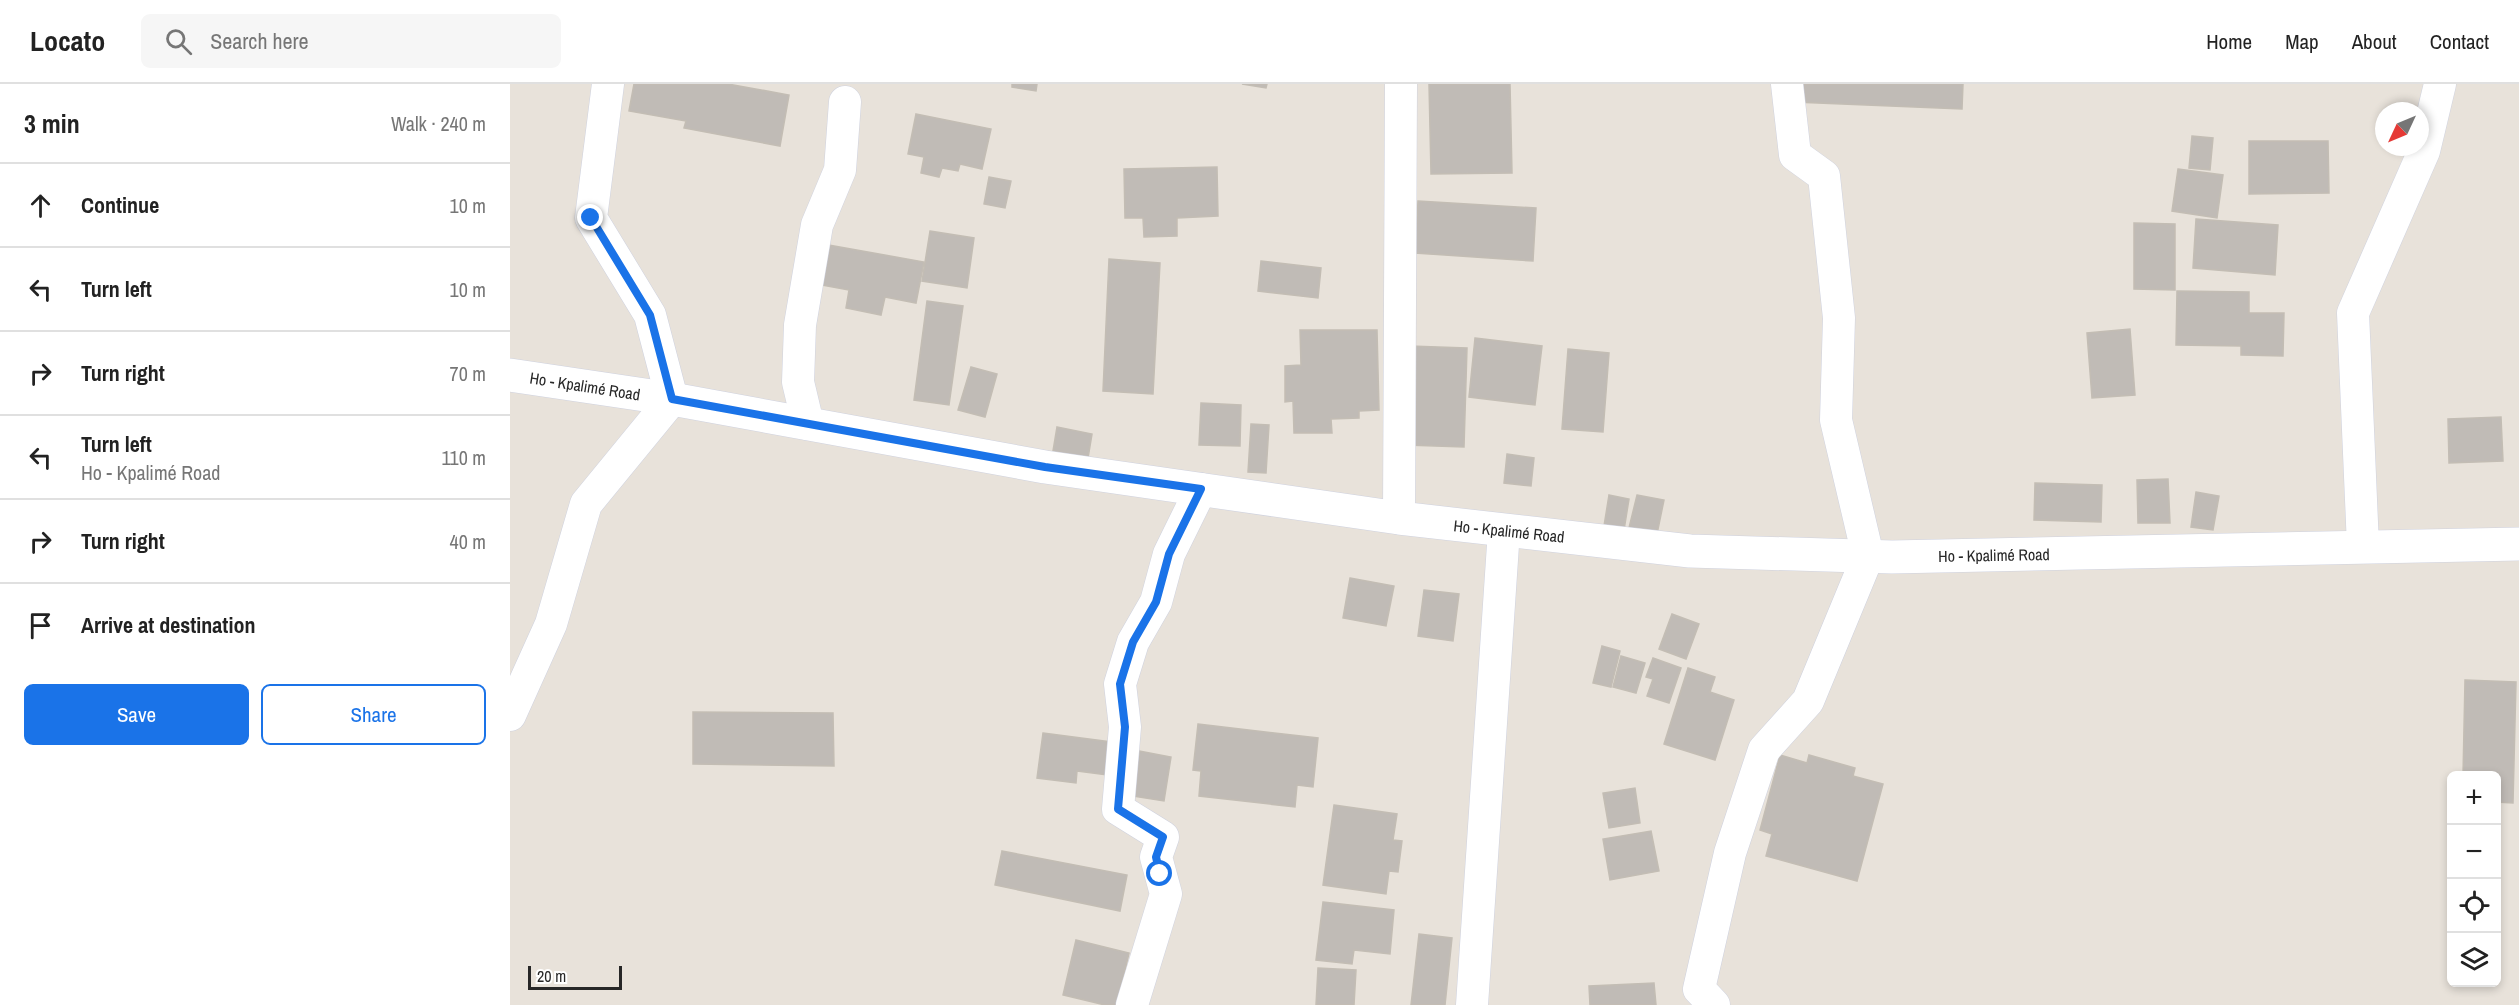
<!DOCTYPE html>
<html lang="en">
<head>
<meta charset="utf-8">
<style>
  body { margin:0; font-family:"Archivo Narrow",sans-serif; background:#f6f6f6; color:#222 }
  .controls { position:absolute; right:18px; bottom:18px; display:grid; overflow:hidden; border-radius:9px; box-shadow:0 3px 9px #0003 }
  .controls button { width:54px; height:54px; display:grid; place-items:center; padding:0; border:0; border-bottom:2px solid #e0e0e0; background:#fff; color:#222; font:30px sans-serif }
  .compass { position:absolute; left:1865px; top:18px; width:54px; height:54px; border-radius:50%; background:#fff; box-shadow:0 3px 9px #0003; rotate:226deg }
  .scale { position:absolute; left:18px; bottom:15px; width:94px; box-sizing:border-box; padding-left:6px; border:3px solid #272727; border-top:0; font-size:16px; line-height:21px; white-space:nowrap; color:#272727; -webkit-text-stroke:4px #fff; paint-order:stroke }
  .stop { position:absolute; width:18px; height:18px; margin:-14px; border:4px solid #1a73e8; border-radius:50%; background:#fff }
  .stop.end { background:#1a73e8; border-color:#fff; box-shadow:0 2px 6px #0008 }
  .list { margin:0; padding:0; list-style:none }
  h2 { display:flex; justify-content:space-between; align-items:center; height:78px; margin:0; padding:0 24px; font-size:26px }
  h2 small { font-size:20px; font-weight:400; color:#767676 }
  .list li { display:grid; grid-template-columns:39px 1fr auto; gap:18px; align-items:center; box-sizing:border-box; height:84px; padding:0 24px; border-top:2px solid #e0e0e0 }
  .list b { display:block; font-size:22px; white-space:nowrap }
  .list p { margin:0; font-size:20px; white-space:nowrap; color:#767676 }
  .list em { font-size:20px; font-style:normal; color:#767676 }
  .actions { display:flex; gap:12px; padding:18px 24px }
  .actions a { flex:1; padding:14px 0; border:2px solid #1a73e8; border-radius:9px; text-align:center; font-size:21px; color:#1a73e8 }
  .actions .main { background:#1a73e8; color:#fff }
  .icon { flex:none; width:33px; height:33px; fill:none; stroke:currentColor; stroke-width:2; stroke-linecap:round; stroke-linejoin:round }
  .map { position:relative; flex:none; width:2009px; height:921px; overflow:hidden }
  header { display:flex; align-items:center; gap:36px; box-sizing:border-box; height:84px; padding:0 30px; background:#fff; border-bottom:2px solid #e0e0e0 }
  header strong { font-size:28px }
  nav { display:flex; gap:33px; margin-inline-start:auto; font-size:21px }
  .search { width:420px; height:54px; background:#f6f6f6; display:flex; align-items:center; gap:15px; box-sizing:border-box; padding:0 21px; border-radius:9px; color:#767676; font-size:22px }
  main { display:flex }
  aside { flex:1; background:#fff }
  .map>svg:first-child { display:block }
  .building { fill:#c0bbb6; stroke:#c3bdb4; stroke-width:1.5 }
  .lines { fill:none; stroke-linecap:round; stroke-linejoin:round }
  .minor-casing { stroke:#cfd2df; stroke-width:33 }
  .secondary-casing { stroke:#cfd2df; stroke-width:34 }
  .minor { stroke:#fff; stroke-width:32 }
  .secondary { stroke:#fff; stroke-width:33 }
  .route { stroke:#1a73e8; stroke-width:8 }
  .labels { text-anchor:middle; stroke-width:6; stroke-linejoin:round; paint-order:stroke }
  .street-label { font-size:16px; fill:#272727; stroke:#fff }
</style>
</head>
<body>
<header>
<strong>Locato</strong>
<div class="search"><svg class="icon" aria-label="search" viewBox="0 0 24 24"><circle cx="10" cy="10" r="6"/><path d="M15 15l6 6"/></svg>Search here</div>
<nav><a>Home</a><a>Map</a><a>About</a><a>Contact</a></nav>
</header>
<main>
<aside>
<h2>3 min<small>Walk · 240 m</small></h2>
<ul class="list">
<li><svg class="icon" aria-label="ahead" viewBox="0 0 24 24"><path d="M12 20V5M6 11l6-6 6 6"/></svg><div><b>Continue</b></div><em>10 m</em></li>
<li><svg class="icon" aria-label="left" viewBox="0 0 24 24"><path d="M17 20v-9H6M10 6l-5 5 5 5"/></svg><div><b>Turn left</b></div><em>10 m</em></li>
<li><svg class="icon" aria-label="right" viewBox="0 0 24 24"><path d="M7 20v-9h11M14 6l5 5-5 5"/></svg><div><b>Turn right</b></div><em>70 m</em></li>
<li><svg class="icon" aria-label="left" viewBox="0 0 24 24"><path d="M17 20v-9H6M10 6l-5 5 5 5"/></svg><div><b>Turn left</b><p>Ho - Kpalimé Road</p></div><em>110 m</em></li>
<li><svg class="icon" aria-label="right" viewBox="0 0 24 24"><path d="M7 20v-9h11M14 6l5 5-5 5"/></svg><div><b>Turn right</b></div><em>40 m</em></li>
<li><svg class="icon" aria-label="arrive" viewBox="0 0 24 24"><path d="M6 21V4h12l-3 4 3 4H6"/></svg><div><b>Arrive at destination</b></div></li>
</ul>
<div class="actions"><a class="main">Save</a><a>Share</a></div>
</aside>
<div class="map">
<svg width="2009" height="921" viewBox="0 0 2009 921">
  <rect width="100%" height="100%" fill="#e8e2da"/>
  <!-- building -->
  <g class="building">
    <path d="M124 0H218L279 11 270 62 174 44 176 37 119 27Z"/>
    <path d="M502 0H527L526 7 502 3Z"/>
    <path d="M732 0H757L756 4Z"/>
    <path d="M919 0H1000L1002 89 921 90Z"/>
    <path d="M1285 0H1453L1452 25 1284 18Z"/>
    <path d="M406 30 481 45 472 85 450 80 448 87 432 84 429 93 411 89 414 73 398 70Z"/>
    <path d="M1682 52 1703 54 1700 86 1679 84Z"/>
    <path d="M1739 57H1818L1819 109 1739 110Z"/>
    <path d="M707 83 708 132 667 134V152L634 153 633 134H615L614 85Z"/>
    <path d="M1668 85 1713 91 1707 134 1662 127Z"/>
    <path d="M479 93 501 97 495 124 474 120Z"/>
    <path d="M908 117 1026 124 1023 177 905 169Z"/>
    <path d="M1686 135 1768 141 1765 191 1683 184Z"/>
    <path d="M1624 139 1665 140V206L1624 205Z"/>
    <path d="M420 147 464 154 457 204 412 197Z"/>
    <path d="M313 160 414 178 406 219 375 213 371 231 336 224 339 206 306 200Z"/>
    <path d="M599 175 650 179 643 310 593 307Z"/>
    <path d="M751 177 811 184 808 214 748 207Z"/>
    <path d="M1667 207 1739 208V229H1774L1773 272 1731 271V262L1666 261Z"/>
    <path d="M417 217 453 222 439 321 404 316Z"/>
    <path d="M1620 245 1625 311 1582 314 1577 249Z"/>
    <path d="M790 246H867L869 326 849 327V334L821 335 822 349H784L783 317 775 318V282L791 281Z"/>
    <path d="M965 254 1032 262 1025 321 959 313Z"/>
    <path d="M899 262 957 264 954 363 896 361Z"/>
    <path d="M1058 265 1099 269 1093 348 1052 345Z"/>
    <path d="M461 283 487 290 475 333 448 326Z"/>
    <path d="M691 319 731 321 730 362 689 361Z"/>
    <path d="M1991 333 1993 377 1939 379 1938 335Z"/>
    <path d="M741 340 759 341 756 389 738 388Z"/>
    <path d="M547 343 582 350 578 374 543 367Z"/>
    <path d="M997 370 1024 374 1021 402 994 399Z"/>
    <path d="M1658 395 1660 439H1628L1627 396Z"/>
    <path d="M1525 399 1592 401 1591 438 1524 436Z"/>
    <path d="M1686 408 1709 412 1703 446 1681 443Z"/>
    <path d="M1099 411 1119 415 1114 446 1094 442Z"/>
    <path d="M1127 411 1154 416 1147 450 1119 444Z"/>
    <path d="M840 494 884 502 876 542 833 534Z"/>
    <path d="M914 506 949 510 943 557 908 552Z"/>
    <path d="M1162 530 1189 540 1176 575 1149 565Z"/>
    <path d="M1092 562 1110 567 1101 603 1083 599Z"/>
    <path d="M1111 572 1135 579 1126 609 1103 603Z"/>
    <path d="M1143 574 1171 584 1159 619 1137 612 1143 595 1136 593Z"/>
    <path d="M1178 584 1205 593 1200 608 1224 616 1205 676 1154 660Z"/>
    <path d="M1955 596 2006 598 2003 719 1986 718V692H1953Z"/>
    <path d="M183 628 323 629 324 682 183 680Z"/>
    <path d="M688 640 808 654 803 703 787 701 785 723 689 712 691 687 683 686Z"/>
    <path d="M533 649 609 659 605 692 567 687 566 699 527 694Z"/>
    <path d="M624 666 661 673 654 717 616 711Z"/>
    <path d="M1270 671 1297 679 1299 671 1345 684 1343 692 1373 700 1347 797 1256 772 1262 750 1250 746Z"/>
    <path d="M1125 704 1130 739 1099 744 1093 709Z"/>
    <path d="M824 721 887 730 883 756 892 757 888 788 879 787 876 810 813 801Z"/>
    <path d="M1141 747 1149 787 1100 796 1093 755Z"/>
    <path d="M492 767 617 791 610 827 485 801Z"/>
    <path d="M813 818 884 826 880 870 844 866 842 880 806 876Z"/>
    <path d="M909 850 942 854 935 921H901Z"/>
    <path d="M566 856 619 869 607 921H595L553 911Z"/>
    <path d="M808 884 846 886 844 921H806Z"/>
    <path d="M1144 899 1146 921H1080L1079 902Z"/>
  </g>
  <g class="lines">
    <defs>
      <g id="minor">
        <path d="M298 340 288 298 290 241 307 141 330 86 335 18"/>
        <path d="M889 434 891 0"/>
        <path d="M1853 462 1843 229 1914 67 1930 0"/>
        <path d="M0 631 41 540 76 420 162 315 140 231 81 134 98 0"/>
        <path d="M622 921 656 810 646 773 653 753 608 725 615 643 610 600 623 558 646 518 659 470 691 405"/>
        <path d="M962 921 994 446"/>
        <path d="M1204 921 1189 905 1220 769 1254 666 1298 617 1358 472 1326 336 1329 234 1314 92 1285 71 1277 0"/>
      </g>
      <path id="secondary" d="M0 291 162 315 535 383 889 434 1180 467 1382 473 2009 460"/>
    </defs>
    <!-- minor casing -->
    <use href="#minor" class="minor-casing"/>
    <!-- secondary casing -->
    <use href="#secondary" class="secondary-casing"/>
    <!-- minor -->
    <use href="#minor" class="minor"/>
    <!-- secondary -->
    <use href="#secondary" class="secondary"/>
  </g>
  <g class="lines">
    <!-- route -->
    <path class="route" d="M81 134 140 231 162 315 535 383 691 405 659 470 646 518 623 558 610 600 615 643 608 725 653 753 646 773 650 790"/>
  </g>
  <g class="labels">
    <!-- street labels -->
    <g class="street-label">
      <text transform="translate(75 302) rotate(9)" y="6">Ho - Kpalimé Road</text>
      <text transform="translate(999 447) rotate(6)" y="6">Ho - Kpalimé Road</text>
      <text transform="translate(1484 471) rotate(-1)" y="6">Ho - Kpalimé Road</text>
    </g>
  </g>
</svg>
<div class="controls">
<button>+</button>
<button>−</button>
<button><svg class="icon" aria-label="locate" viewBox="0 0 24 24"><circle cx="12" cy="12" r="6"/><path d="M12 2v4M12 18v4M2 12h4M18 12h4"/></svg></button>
<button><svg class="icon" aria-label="layers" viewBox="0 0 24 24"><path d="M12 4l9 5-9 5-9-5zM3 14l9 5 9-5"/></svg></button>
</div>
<svg class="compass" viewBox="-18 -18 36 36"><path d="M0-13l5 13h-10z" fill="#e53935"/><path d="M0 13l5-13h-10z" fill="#767676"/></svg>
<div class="scale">20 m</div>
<div class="stop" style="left:650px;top:790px"></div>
<div class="stop end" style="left:81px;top:134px"></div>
</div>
</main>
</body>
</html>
